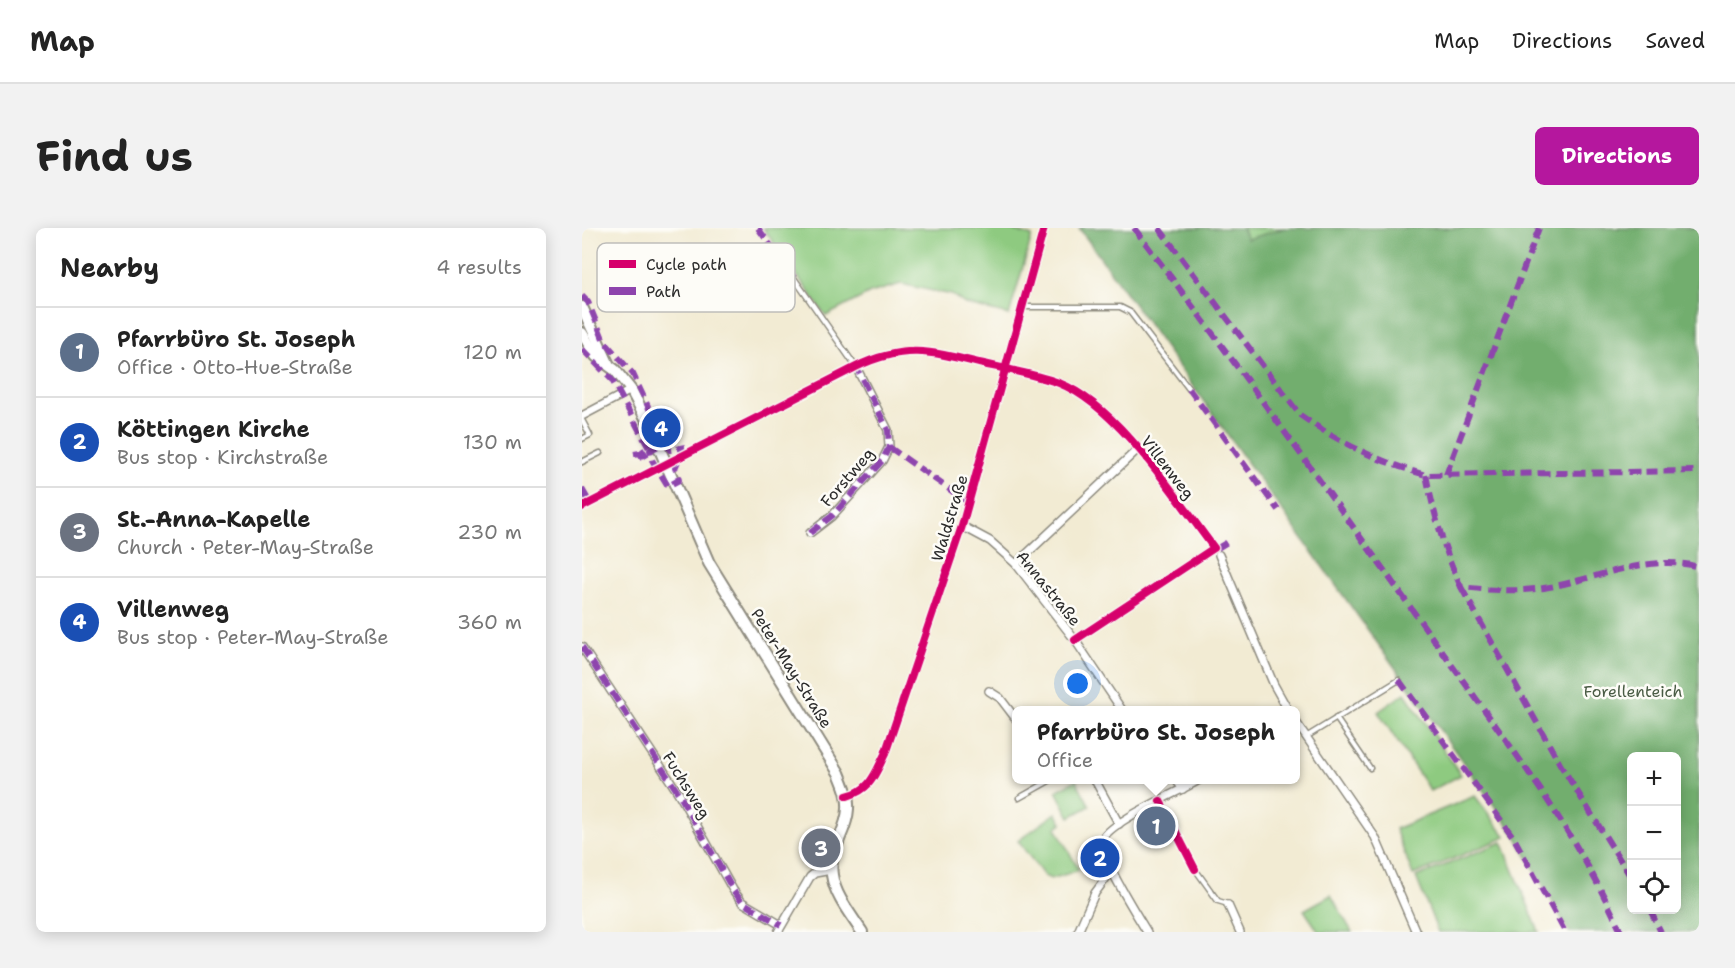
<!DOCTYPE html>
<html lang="en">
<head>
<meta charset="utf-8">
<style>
  body { margin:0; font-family:"Shantell Sans",sans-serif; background:#f2f2f2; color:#222 }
  .controls { position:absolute; right:18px; bottom:18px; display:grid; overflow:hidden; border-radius:9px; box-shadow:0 3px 15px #0003 }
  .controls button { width:54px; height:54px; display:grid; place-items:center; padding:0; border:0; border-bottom:2px solid #e0e0e0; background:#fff; color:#222; font:30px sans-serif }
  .you { position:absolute; left:496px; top:456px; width:21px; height:21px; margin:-15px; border:4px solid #fff; border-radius:50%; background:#1a73e8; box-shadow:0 0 0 9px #1a73e833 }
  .badge { display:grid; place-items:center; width:39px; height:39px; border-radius:50%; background:#b5179e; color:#fff; font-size:20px; font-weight:700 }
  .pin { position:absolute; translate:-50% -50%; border:3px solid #fff; box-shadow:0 2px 6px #0006 }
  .popup { position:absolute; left:430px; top:478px; width:288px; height:78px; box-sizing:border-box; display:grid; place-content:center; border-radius:9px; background:#fff; filter:drop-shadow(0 2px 4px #0005); font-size:20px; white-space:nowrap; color:#767676 }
  .popup b { font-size:22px; color:#222 }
  .popup::after { content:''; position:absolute; left:50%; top:100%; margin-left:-12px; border:12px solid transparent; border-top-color:#fff }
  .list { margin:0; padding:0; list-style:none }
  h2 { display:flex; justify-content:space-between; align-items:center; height:78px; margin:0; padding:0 24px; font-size:26px }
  h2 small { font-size:20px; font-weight:400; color:#767676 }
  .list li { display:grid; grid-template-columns:39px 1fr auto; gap:18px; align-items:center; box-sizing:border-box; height:90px; padding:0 24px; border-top:2px solid #e0e0e0 }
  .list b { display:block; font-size:22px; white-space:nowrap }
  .list p { margin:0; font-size:20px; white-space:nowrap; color:#767676 }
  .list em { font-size:20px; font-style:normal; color:#767676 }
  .icon { flex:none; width:33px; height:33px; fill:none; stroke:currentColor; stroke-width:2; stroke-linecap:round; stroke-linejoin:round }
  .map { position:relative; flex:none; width:1117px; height:704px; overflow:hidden; border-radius:9px }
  header { display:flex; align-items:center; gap:36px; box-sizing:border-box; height:84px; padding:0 30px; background:#fff; border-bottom:2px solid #e0e0e0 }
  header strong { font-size:28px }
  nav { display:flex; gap:33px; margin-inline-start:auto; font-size:21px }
  .intro { display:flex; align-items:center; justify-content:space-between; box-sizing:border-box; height:144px; padding:0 36px }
  h1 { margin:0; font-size:42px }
  .button { padding:15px 27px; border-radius:9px; background:#b5179e; color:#fff; font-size:21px; font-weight:700 }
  main { display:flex; gap:36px; padding:0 36px }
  aside { flex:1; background:#fff; border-radius:9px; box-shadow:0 3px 15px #0003 }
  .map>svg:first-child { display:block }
  .green { fill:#8eca80; stroke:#5c7a56; stroke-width:1.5 }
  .forest { fill:#72ae6e; stroke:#4e6c4c; stroke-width:1.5; fill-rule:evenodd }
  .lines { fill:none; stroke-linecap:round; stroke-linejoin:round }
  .lane-casing { stroke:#8e8b7f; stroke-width:7 }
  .street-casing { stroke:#8e8b7f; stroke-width:10 }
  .secondary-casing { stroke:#8e8b7f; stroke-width:14 }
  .lane { stroke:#fff; stroke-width:4 }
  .street { stroke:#fff; stroke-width:7 }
  .secondary { stroke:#fff; stroke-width:10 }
  .quiet { stroke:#8e44ad; stroke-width:6; stroke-dasharray:12 6; stroke-linecap:butt }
  .cycleway-casing { stroke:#fdfcf7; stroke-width:11 }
  .cycleway { stroke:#d6006c; stroke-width:8 }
  .labels { text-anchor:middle; stroke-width:5; stroke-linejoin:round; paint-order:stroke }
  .street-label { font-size:16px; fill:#2b2b2b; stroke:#fdfcf7 }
  .park-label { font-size:16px; fill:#495b44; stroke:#fdfcf7 }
  .key { fill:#fdfcf7; stroke:#bebdba; stroke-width:1.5 }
  .key-label { font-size:16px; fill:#2b2b2b }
</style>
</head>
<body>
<header>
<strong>Map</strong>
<nav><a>Map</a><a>Directions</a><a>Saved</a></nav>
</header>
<div class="intro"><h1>Find us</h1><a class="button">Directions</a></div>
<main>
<aside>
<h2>Nearby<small>4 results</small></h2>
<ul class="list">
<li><span class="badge" style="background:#5c6f8a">1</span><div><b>Pfarrbüro St. Joseph</b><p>Office · Otto-Hue-Straße</p></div><em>120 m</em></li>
<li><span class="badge" style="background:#1a4fb4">2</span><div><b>Köttingen Kirche</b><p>Bus stop · Kirchstraße</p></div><em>130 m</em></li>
<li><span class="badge" style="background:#6b7280">3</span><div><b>St.-Anna-Kapelle</b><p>Church · Peter-May-Straße</p></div><em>230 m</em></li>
<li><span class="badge" style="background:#1a4fb4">4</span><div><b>Villenweg</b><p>Bus stop · Peter-May-Straße</p></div><em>360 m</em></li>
</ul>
</aside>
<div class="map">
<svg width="1117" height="704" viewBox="0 0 1117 704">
  <rect width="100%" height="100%" fill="#fdfcf7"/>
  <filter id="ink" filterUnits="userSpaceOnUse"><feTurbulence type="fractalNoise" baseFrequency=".0167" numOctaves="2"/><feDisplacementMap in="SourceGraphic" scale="12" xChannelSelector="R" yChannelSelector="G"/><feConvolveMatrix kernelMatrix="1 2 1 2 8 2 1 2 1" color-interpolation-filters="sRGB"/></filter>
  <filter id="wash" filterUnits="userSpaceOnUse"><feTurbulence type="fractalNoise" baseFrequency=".008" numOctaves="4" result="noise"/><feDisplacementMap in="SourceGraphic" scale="24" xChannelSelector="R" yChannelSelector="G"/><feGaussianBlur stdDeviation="1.35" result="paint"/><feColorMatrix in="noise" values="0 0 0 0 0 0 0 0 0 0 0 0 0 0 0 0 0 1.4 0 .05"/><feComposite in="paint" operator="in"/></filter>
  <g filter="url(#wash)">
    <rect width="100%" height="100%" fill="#f2ebd3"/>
    <!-- green -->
    <g class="green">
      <path d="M181 0H423L450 8 427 87 383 76 370 67 319 56 288 65 244 88Z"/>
      <path d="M660 0H703L665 12Z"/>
      <path d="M823 465 879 547 848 563 796 484Z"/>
      <path d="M494 552 508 578 488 589 474 563Z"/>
      <path d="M893 568 924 609 831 647 813 601Z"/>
      <path d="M474 585 480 595 474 600 497 642 469 651 462 648 436 613Z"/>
      <path d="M920 614 957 704H856L834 649Z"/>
      <path d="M749 667 770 704H737L722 682Z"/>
    </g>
    <!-- forest -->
    <path class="forest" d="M497 0H660L665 11 703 0H1117V704H987L934 608ZM1050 528H1094V682H1050Z"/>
  </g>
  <g filter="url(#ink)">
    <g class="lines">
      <defs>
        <g id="lane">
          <path d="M212 50 274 139"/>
          <path d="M441 79H538L548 84 607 161"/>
          <path d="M0 192 8 207 0 211"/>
          <path d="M0 234 18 225"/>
          <path d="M754 490 788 540"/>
          <path d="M724 509 817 452"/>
          <path d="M437 570 469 552"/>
          <path d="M613 641 636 673 646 676"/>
        </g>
        <g id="street">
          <path d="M0 188 49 162"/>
          <path d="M0 279 274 139C321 116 348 123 397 135 423 141 452 146 477 155 536 178 594 270 632 320L493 412"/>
          <path d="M380 298 408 313 434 336 493 412 540 482"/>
          <path d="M228 305 250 288 300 233 307 219 306 202 274 139"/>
          <path d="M637 327 692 457 706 482"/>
          <path d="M434 336 556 221"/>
          <path d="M0 419 97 566 151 662 160 674 199 697"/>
          <path d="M407 463 418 470 434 491"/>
          <path d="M714 494 793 609 834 704"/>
          <path d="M513 552 537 596"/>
          <path d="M594 552 601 561"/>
          <path d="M265 568C289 562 293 546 303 526L380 298 462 0"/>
          <path d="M646 677 658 704"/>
          <path d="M196 704 228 649 233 645 249 642"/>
          <path d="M496 704 513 665 530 642"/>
          <path d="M565 704C556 689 517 627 520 613 524 595 599 563 617 552"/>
        </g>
        <g id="secondary">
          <path d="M0 79 26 135"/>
          <path d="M0 105 14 128 33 142 49 162 66 194 127 335 257 545C262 557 267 568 266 581 265 605 246 622 250 647 253 668 269 687 280 704"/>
        </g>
      </defs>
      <!-- lane casing -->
      <use href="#lane" class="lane-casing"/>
      <!-- street casing -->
      <use href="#street" class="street-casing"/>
      <!-- secondary casing -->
      <use href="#secondary" class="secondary-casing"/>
      <!-- lane -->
      <use href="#lane" class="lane"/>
      <!-- street -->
      <use href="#street" class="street"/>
      <!-- secondary -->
      <use href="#secondary" class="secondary"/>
      <!-- quiet -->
      <g class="quiet">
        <path d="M176 0 212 50"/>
        <path d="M552 0C654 135 753 273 851 411 918 505 992 598 1039 704"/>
        <path d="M577 0 718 187C758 215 797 234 844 247L1117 243"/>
        <path d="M0 68 6 74 22 113 51 146 83 215"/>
        <path d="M0 121 30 152 68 222"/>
        <path d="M607 161 696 282"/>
        <path d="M307 219 387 275"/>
        <path d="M52 226 58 225 62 232 65 230 61 223 63 222"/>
        <path d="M97 231 93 240 97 252 86 258 70 232 68 222 83 215 88 222 103 219"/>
        <path d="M844 247C852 286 862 322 879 359 907 362 934 364 962 360 1013 352 1065 325 1117 339"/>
        <path d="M864 247 957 0"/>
        <path d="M0 261 8 275"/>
        <path d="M228 305 250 288 300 233 307 219 306 202 274 139"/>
        <path d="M634 321 647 313"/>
        <path d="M879 359 978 536 1050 651"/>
        <path d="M0 419 97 566 151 662 160 674 199 697"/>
        <path d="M817 452 932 610 983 704"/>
        <path d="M1068 682 1079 704"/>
      </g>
      <defs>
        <g id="cycleway">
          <path d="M0 279 274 139C321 116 348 123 397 135 423 141 452 146 477 155 536 178 594 270 632 320L493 412"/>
          <path d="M265 568C289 562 293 546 303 526L380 298 462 0"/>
          <path d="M578 573 613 641"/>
        </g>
      </defs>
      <!-- cycleway casing -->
      <use href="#cycleway" class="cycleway-casing"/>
      <!-- cycleway -->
      <use href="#cycleway" class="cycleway"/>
    </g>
  </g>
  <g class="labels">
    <!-- street labels -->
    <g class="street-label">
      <text transform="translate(586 239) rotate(52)" y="6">Villenweg</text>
      <text transform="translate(265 249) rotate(-49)" y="6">Forstweg</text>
      <text transform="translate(367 290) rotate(-73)" y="6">Waldstraße</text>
      <text transform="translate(467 360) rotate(51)" y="6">Annastraße</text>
      <text transform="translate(210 440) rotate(58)" y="6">Peter-May-Straße</text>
      <text transform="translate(105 557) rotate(58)" y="6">Fuchsweg</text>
    </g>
    <!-- park labels -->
    <g class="park-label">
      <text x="1051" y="469">Forellenteich</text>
    </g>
  </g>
  <!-- legend -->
  <rect x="15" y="15" width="198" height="69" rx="9" class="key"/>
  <rect x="27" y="32" width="27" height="8" fill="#d6006c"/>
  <rect x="27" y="59" width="27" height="8" fill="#8e44ad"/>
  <g class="key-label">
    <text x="64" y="42">Cycle path</text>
    <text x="64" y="69">Path</text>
  </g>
</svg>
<div class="controls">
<button>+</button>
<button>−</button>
<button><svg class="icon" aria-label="locate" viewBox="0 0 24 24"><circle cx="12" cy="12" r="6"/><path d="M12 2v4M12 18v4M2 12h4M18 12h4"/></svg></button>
</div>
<div class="you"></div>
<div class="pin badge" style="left:574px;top:598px;background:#5c6f8a">1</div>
<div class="popup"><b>Pfarrbüro St. Joseph</b>Office</div>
<div class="pin badge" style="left:518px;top:630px;background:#1a4fb4">2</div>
<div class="pin badge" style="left:239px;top:620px;background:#6b7280">3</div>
<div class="pin badge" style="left:79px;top:200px;background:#1a4fb4">4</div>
</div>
</main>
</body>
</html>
